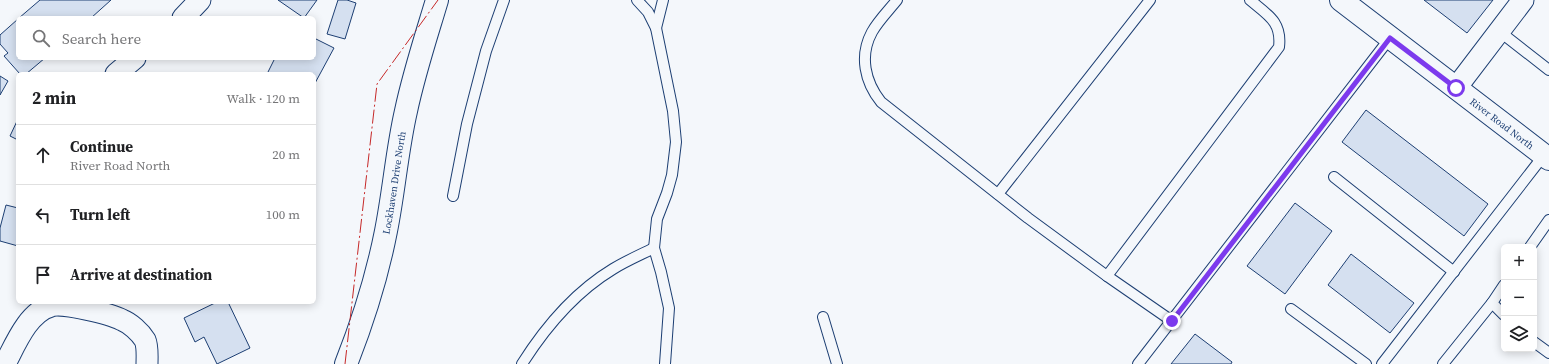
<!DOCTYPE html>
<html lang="en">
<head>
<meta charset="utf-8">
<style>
  body { margin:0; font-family:"Source Serif 4",serif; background:#f6f6f6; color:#202124 }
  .controls { position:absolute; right:12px; bottom:12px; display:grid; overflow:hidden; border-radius:6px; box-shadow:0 2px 10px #0003 }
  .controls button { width:36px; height:36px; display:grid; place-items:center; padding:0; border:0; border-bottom:1px solid #e0e0e0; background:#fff; color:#202124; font:20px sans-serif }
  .stop { position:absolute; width:12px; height:12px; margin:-9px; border:3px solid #7c3aed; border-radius:50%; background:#fff }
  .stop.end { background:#7c3aed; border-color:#fff; box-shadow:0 1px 4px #0008 }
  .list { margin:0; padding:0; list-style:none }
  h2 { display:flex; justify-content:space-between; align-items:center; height:52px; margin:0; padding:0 16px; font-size:17px }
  h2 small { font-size:13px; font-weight:400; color:#757577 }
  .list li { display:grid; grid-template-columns:26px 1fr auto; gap:12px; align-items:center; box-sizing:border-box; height:60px; padding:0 16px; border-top:1px solid #e0e0e0 }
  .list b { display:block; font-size:15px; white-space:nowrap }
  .list p { margin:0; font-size:13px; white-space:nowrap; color:#757577 }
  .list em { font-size:13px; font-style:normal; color:#757577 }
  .icon { flex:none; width:22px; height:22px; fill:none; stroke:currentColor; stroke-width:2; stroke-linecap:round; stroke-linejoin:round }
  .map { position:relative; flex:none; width:1549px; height:364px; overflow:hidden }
  .search { position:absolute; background:#fff; box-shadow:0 2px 10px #0003; left:16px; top:16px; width:300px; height:44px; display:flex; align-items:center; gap:10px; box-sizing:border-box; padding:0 14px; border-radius:6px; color:#757577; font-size:15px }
  .panel { position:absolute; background:#fff; box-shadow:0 2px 10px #0003; left:16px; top:72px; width:300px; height:232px; border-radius:6px }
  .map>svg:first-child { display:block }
  .building { fill:#d5e0f0; stroke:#1d3f73 }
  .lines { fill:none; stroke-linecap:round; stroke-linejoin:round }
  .service-casing { stroke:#1d3f73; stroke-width:12 }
  .minor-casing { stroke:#1d3f73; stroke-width:23 }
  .tertiary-casing { stroke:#1d3f73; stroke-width:24 }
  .primary-casing { stroke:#1d3f73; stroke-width:24 }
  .service { stroke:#f4f7fb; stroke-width:10 }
  .minor { stroke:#f4f7fb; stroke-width:21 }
  .tertiary { stroke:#f4f7fb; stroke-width:22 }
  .primary { stroke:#f4f7fb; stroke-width:22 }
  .power { stroke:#c62828; stroke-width:1; stroke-dasharray:14 3 2 3; stroke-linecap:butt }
  .route { stroke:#7c3aed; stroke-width:5 }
  .labels { text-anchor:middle; stroke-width:3; stroke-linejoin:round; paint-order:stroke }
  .street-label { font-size:10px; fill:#1d3f73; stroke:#f4f7fb }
</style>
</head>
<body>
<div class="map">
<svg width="1549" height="364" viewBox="0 0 1549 364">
  <rect width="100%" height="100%" fill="#f4f7fb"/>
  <!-- building -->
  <g class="building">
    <path d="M40 0H111L91 18H19Z"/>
    <path d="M278 0H317L304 18Z"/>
    <path d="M338 0H347L356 3 345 39 327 34Z"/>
    <path d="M1424 0H1493L1467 33Z"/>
    <path d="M18 19V58H45L26 74H20L4 56 8 53 0 44V35Z"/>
    <path d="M314 38 334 48 314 85V74H267L275 58H314Z"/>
    <path d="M0 76 8 81 0 95Z"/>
    <path d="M1366 110 1488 204 1464 236 1342 142Z"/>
    <path d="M18 119V140L10 136Z"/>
    <path d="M1295 203 1332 231 1285 294 1247 266Z"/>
    <path d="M6 205 18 208V246L0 241V228Z"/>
    <path d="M1351 254 1414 303 1390 333 1328 285Z"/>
    <path d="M217 302H228L250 348 217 364 204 337 195 342 184 318Z"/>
    <path d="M1195 334 1232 362 1231 364H1171Z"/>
  </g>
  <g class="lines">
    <defs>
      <g id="service">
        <path d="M637 0 648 12 656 28 673 111 676 142 672 175 667 193 657 219 654 248 661 272 669 308 665 364"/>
        <path d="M897 0C889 10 878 21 872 32 859 56 865 82 881 102L1028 218 1107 276 1172 321"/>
        <path d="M656 28 663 0"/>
        <path d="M1499 31 1549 70"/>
        <path d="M1334 177 1454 272"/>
        <path d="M998 194 1150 0"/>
        <path d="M453 196 467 124 486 51 504 0"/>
        <path d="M1530 247 1549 220"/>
        <path d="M1107 276 1279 47C1282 22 1268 15 1250 0"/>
        <path d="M1504 285 1492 303 1504 315"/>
        <path d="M1291 309 1366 364"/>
        <path d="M823 317 837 364"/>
        <path d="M1534 342 1549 353"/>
        <path d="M522 364C546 326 575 292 613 269 626 261 640 255 654 248"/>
        <path d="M1138 364 1390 38"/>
        <path d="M1382 364 1544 155"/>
        <path d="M1443 364 1492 303"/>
      </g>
      <g id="minor">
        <path d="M183 18 200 0"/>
        <path d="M116 74 135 58"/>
        <path d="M1456 88 1523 0"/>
        <path d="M5 364C15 345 28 312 51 306 62 302 111 314 122 320 130 323 140 332 145 340 148 347 147 357 147 364"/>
      </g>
      <g id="tertiary">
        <path id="s1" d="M346 364C363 321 377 277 386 231 394 191 397 150 406 111 414 73 426 37 437 0"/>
      </g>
      <g id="primary">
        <path id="s2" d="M1341 0 1549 159"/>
      </g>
    </defs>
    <!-- service casing -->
    <use href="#service" class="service-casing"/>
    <!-- minor casing -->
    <use href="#minor" class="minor-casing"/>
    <!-- tertiary casing -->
    <use href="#tertiary" class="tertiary-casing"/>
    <!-- primary casing -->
    <use href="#primary" class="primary-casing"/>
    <!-- service -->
    <use href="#service" class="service"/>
    <!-- minor -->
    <use href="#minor" class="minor"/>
    <!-- tertiary -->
    <use href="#tertiary" class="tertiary"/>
    <!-- primary -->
    <use href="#primary" class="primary"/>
    <!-- power -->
    <path class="power" d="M345 364 377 84 438 0"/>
  </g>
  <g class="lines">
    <!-- route -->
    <path class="route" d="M1172 321 1390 38 1456 88"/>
  </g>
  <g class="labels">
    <!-- street labels -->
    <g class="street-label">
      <text dy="4" stroke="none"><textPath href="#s2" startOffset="203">River Road North</textPath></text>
      <text dy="4" stroke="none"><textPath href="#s1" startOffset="188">Lockhaven Drive North</textPath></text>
    </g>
  </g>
</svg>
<div class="controls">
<button>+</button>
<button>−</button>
<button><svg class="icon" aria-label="layers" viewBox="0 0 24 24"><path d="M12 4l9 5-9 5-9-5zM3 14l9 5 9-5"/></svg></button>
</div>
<div class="stop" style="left:1456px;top:88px"></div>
<div class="stop end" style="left:1172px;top:321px"></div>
<div class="search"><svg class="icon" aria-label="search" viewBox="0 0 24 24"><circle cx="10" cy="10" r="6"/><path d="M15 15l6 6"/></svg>Search here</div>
<section class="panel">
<h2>2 min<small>Walk · 120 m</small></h2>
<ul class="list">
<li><svg class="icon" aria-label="ahead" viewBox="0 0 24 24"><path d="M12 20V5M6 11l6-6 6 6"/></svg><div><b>Continue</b><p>River Road North</p></div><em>20 m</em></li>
<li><svg class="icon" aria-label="left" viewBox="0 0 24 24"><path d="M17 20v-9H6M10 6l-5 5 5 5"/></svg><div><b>Turn left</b></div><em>100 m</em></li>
<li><svg class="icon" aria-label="arrive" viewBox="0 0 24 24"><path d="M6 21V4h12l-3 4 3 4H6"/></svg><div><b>Arrive at destination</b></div></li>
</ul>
</section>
</div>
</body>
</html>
